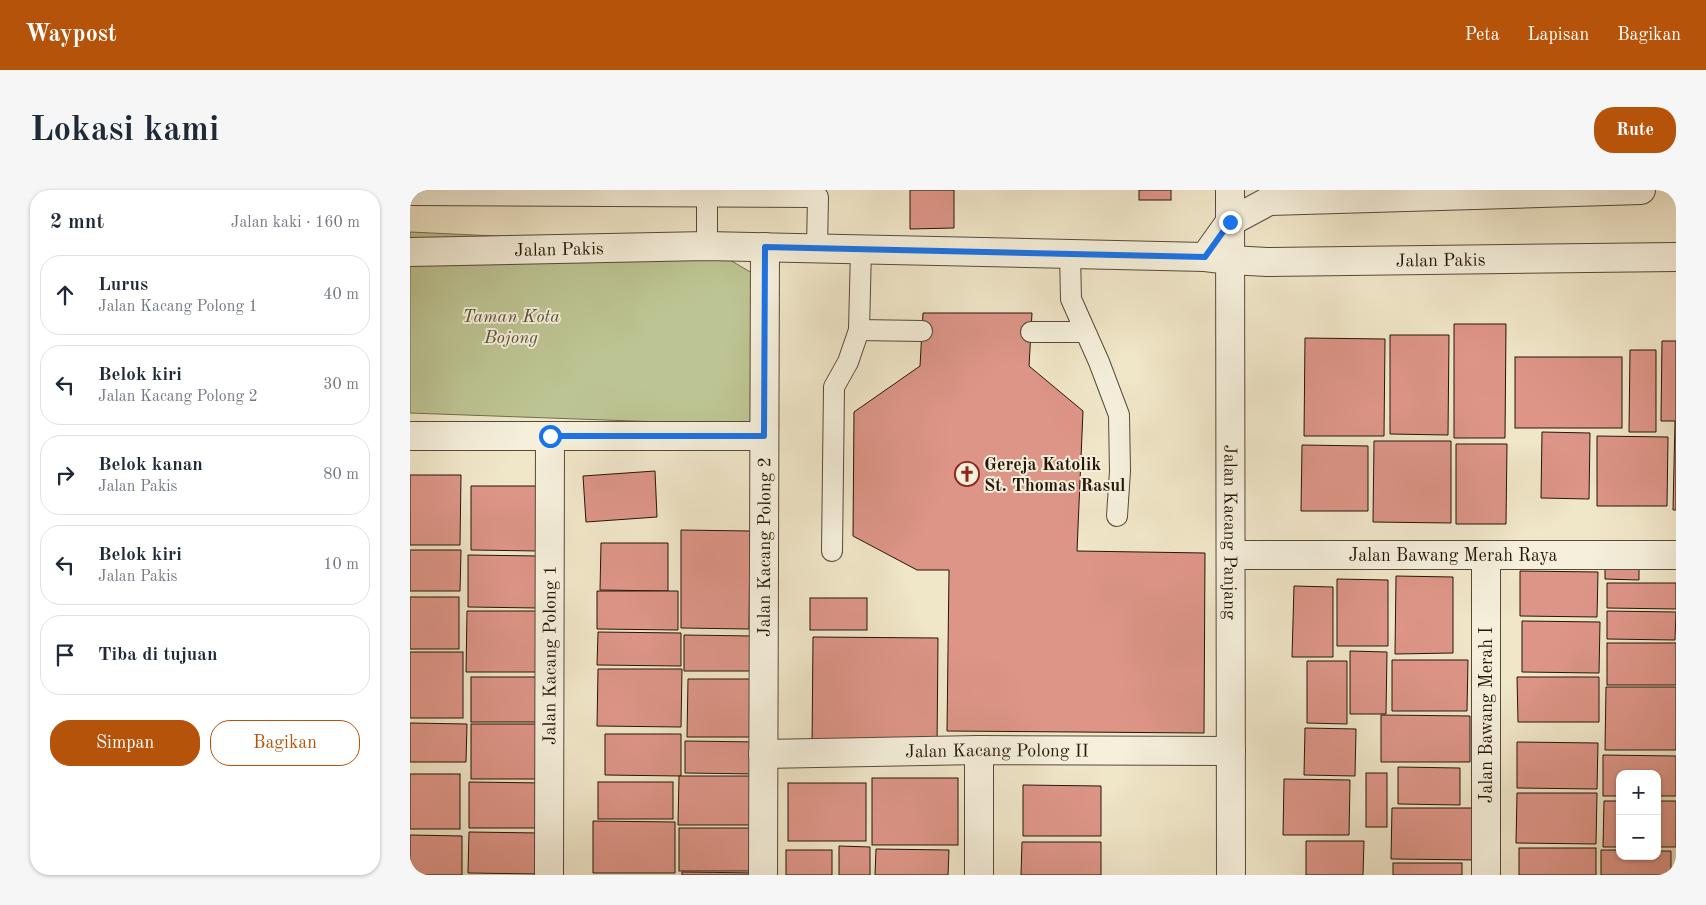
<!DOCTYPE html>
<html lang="id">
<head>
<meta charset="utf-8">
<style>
  body { margin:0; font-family:"Old Standard TT",serif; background:#f6f6f7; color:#1f2937 }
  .controls { position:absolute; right:15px; bottom:15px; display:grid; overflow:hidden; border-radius:10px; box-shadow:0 1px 4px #0004 }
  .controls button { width:45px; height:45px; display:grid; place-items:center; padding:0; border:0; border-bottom:1px solid #e0e1e3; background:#fff; color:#1f2937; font:25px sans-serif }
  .stop { position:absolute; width:15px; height:15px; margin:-11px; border:4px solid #1a73e8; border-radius:50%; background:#fff }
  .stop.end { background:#1a73e8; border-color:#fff; box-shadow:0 1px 5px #0008 }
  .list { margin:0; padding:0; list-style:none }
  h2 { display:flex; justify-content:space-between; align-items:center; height:65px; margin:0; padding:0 20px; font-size:21px }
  h2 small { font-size:16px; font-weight:400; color:#747a83 }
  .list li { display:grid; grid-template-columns:32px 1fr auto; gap:15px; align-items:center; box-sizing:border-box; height:80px; margin:0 10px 10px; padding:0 10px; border:1px solid #e0e1e3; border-radius:20px }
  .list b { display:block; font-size:19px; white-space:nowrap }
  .list p { margin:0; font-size:16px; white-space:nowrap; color:#747a83 }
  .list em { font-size:16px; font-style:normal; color:#747a83 }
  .actions { display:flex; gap:10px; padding:15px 20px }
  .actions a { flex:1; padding:11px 0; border:1px solid #b45309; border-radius:20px; text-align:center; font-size:18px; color:#b45309 }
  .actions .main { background:#b45309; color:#fff }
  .icon { flex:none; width:28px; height:28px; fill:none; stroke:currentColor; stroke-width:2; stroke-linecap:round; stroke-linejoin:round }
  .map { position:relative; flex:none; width:1266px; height:685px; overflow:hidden; border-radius:20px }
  header { display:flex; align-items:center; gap:30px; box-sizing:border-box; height:70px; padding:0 25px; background:#b45309; color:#fff }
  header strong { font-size:24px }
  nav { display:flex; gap:28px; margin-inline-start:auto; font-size:18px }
  .intro { display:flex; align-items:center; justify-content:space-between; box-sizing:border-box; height:120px; padding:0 30px }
  h1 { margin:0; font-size:35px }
  .button { padding:12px 22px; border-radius:20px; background:#b45309; color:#fff; font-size:18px; font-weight:700 }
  main { display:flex; gap:30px; padding:0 30px }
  aside { flex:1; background:#fff; border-radius:20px; box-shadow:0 1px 4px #0004 }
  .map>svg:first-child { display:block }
  .green { fill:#bdc493; stroke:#716d4e }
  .building { fill:#dd9587; stroke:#251608 }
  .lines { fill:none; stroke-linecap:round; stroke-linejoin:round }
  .service-casing { stroke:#584a38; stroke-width:22 }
  .minor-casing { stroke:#584a38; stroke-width:30 }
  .tertiary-casing { stroke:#584a38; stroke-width:30 }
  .service { stroke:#f5efdb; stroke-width:20 }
  .minor { stroke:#f5efdb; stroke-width:28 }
  .tertiary { stroke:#f5efdb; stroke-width:28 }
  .route { stroke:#1a73e8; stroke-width:6 }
  .labels { text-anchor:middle; stroke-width:4; stroke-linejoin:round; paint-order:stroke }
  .street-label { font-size:18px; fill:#251608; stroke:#f5efdb }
  .park-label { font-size:18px; font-style:italic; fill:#5a5339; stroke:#f5efdb }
  .poi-label { font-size:18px; font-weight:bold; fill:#251608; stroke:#f5efdb; text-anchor:start }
</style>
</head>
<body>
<header>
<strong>Waypost</strong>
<nav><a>Peta</a><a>Lapisan</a><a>Bagikan</a></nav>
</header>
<div class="intro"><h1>Lokasi kami</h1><a class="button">Rute</a></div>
<main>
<aside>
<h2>2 mnt<small>Jalan kaki · 160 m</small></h2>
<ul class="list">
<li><svg class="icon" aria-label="ahead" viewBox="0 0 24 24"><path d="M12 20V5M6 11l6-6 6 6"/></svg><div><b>Lurus</b><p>Jalan Kacang Polong 1</p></div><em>40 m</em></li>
<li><svg class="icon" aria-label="left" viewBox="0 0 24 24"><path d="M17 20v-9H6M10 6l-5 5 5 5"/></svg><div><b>Belok kiri</b><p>Jalan Kacang Polong 2</p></div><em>30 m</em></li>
<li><svg class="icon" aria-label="right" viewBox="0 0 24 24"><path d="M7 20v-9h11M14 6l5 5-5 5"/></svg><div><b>Belok kanan</b><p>Jalan Pakis</p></div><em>80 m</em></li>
<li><svg class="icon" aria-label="left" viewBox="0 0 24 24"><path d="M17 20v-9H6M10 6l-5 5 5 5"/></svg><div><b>Belok kiri</b><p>Jalan Pakis</p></div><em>10 m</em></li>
<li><svg class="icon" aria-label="arrive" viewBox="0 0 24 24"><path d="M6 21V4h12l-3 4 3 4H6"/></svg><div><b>Tiba di tujuan</b></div></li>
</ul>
<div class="actions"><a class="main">Simpan</a><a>Bagikan</a></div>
</aside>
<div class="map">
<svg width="1266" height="685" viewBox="0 0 1266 685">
  <rect width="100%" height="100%" fill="#f0e6c8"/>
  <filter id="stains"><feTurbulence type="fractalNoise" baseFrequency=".004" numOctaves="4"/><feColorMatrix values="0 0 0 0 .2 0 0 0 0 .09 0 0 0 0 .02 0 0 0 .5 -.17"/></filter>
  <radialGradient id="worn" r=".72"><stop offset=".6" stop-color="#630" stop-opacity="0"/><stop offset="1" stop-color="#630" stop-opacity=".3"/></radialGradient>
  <!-- green -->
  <path class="green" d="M0 42 296 56 366 97 362 236 0 223Z"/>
  <!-- building -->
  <g class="building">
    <path d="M500 0H544V38L500 39Z"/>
    <rect x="729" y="0" width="32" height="10"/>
    <path d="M513 123H622L619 176 673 221 667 361 795 363 794 543 537 541 539 380H507L443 346 444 222 510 176Z"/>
    <path d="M1044 134H1096L1095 248H1044Z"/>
    <path d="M980 145H1039L1038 245 980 244Z"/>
    <path d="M895 148 975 149 974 246H894Z"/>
    <path d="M1252 151H1266V320H1263L1265 231H1251Z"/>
    <path d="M1220 160H1246V242H1219Z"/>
    <rect x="1105" y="167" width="107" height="71"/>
    <path d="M1132 242 1180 243 1179 309 1131 308Z"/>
    <path d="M1187 246 1258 247 1257 316H1187Z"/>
    <path d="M964 251H1041V333L963 332Z"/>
    <path d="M1046 254H1097L1096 334H1046Z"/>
    <path d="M892 255 958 256V321H891Z"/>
    <path d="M245 281 247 327 176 332 173 286Z"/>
    <path d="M0 285H51L50 355H0Z"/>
    <path d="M61 296H131L130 361 61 360Z"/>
    <path d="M271 340 340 341 339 439 271 438Z"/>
    <path d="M191 353H258V401L190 400Z"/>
    <path d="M0 360H51L50 401H0Z"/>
    <path d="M58 365 128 366V418L58 417Z"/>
    <path d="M1195 372H1229V390L1195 389Z"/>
    <path d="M1110 381 1188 382 1187 427 1110 426Z"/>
    <path d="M986 386 1043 387V463L985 464Z"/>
    <path d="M927 389 978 390V456H927Z"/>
    <path d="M1197 393H1266V419L1197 418Z"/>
    <path d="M884 396 923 397V467H882Z"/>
    <path d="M187 401H268V440L187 439Z"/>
    <rect x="0" y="407" width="49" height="52"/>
    <rect x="400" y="408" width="57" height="32"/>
    <path d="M57 421H132V482H56Z"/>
    <path d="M1197 421 1266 422 1265 450 1197 449Z"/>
    <path d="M1112 431 1190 432 1189 483 1112 482Z"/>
    <path d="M188 442 271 443V476L187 475Z"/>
    <path d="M274 445 344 446V481H274Z"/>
    <path d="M403 447 528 448 527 559 402 558Z"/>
    <rect x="1197" y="453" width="69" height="42"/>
    <path d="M940 461 977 462 976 524H940Z"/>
    <rect x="0" y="462" width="53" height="66"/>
    <path d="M982 470H1058L1057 521H982Z"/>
    <path d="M897 471H937V534L897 533Z"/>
    <path d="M188 479H272L271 537 187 536Z"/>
    <rect x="61" y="487" width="74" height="45"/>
    <path d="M1107 487H1189V532H1108Z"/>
    <path d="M278 489H348V547H277Z"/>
    <path d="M1196 497H1266V560H1195Z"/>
    <path d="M971 525 1060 526V572H971Z"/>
    <path d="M0 533 57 534 56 572H0Z"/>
    <rect x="61" y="534" width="68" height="55"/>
    <path d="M895 538 946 539 945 586 894 585Z"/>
    <path d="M195 544H271V586L195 585Z"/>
    <path d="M275 551 348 552 349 584 275 583Z"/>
    <path d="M1107 552 1188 553 1187 599 1107 598Z"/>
    <path d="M1193 565 1266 566V606H1247V584H1210V606H1193Z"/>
    <path d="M988 577 1050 578V615L988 614Z"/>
    <rect x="956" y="583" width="21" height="54"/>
    <rect x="0" y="584" width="50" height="55"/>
    <path d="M269 586H342L341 635H268Z"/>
    <rect x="462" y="588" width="86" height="67"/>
    <path d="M874 589 940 590 939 645H873Z"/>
    <path d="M59 592 135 593V638H59Z"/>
    <rect x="188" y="592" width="75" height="37"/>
    <rect x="378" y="593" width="78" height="58"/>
    <path d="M613 595 691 596V646H613Z"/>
    <path d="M1107 603H1187L1186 654 1106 653Z"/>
    <path d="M1194 611H1210V657H1193Z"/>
    <rect x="1247" y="611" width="19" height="46"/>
    <path d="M982 618H1072L1071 670 981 669Z"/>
    <path d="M183 631 265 632V683H183Z"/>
    <rect x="269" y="638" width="76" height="43"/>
    <path d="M59 642 129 643V684L58 683Z"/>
    <path d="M0 645 52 646V685H0Z"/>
    <path d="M896 651H954L953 685H896Z"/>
    <path d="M612 652H691V685H611Z"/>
    <path d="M429 656 460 657V685H429Z"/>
    <rect x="1109" y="658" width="77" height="27"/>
    <path d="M466 659 539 660 538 685H465Z"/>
    <rect x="376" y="660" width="46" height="25"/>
    <path d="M1191 660H1210V666H1247V661H1261V685H1191Z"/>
    <rect x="983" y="673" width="69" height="12"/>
    <path d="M272 682 350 683V685H272Z"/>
  </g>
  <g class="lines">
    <defs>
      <g id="service">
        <path d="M0 5 408 7 407 58"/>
        <path d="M297 6V56"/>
        <path d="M660 64 661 109 689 172 709 225 710 281 707 326"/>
        <path d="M449 140 512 141"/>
        <path d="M621 142H675"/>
        <path d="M422 361 424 197 438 172 449 140 451 59"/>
      </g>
      <g id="minor">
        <path id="s1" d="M820 0 821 685"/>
        <path d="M0 246H354"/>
        <path id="s2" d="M821 365H1266"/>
        <path id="s3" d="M353 564 569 560 821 561"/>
        <path id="s4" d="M139 685 140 246"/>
        <path id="s5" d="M353 685 355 57"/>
        <path d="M569 685V560"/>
        <path d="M1076 685V365"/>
      </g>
      <g id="tertiary">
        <path id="s6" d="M0 62 297 56 795 67 820 70 857 72 1266 67"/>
        <path d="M795 67 820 32 859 11 1231 0"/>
      </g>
    </defs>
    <!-- service casing -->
    <use href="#service" class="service-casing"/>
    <!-- minor casing -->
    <use href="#minor" class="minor-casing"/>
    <!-- tertiary casing -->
    <use href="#tertiary" class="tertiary-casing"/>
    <!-- service -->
    <use href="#service" class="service"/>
    <!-- minor -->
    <use href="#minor" class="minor"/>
    <!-- tertiary -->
    <use href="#tertiary" class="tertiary"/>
  </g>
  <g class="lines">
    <!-- route -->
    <path class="route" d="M140 246H354L355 57 795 67 820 32"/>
  </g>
  <!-- icons -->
  <defs>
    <symbol id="church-ring" viewBox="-11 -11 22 22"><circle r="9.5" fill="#f5efdb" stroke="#8f2418" stroke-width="1.5"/><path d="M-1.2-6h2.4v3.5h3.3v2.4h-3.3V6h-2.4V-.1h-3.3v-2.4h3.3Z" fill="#8f2418"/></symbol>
  </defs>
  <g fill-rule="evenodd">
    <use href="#church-ring" x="543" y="270" width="28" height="28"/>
  </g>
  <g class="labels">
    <!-- street labels -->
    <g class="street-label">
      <text dy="6" stroke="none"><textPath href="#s6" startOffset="149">Jalan Pakis</textPath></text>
      <text dy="6" stroke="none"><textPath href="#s6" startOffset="1031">Jalan Pakis</textPath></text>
      <text dy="6" stroke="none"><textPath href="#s1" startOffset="342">Jalan Kacang Panjang</textPath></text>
      <text dy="6" stroke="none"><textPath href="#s5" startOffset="328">Jalan Kacang Polong 2</textPath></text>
      <text dy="6" stroke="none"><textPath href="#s2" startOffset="222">Jalan Bawang Merah Raya</textPath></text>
      <text dy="6" stroke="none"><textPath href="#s4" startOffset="220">Jalan Kacang Polong 1</textPath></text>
      <text transform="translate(1076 525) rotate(-90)" y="6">Jalan Bawang Merah I</text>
      <text dy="6" stroke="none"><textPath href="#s3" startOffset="234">Jalan Kacang Polong II</textPath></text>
    </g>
    <!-- park labels -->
    <g class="park-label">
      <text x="101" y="132">Taman Kota<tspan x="101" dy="21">Bojong</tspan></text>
    </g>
    <!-- poi labels -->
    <g class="poi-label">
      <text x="574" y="280">Gereja Katolik<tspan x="574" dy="21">St. Thomas Rasul</tspan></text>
    </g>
  </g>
  <rect width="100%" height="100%" filter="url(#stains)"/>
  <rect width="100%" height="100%" fill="url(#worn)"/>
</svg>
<div class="controls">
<button>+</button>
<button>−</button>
</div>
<div class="stop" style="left:140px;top:246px"></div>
<div class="stop end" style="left:820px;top:32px"></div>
</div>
</main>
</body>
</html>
